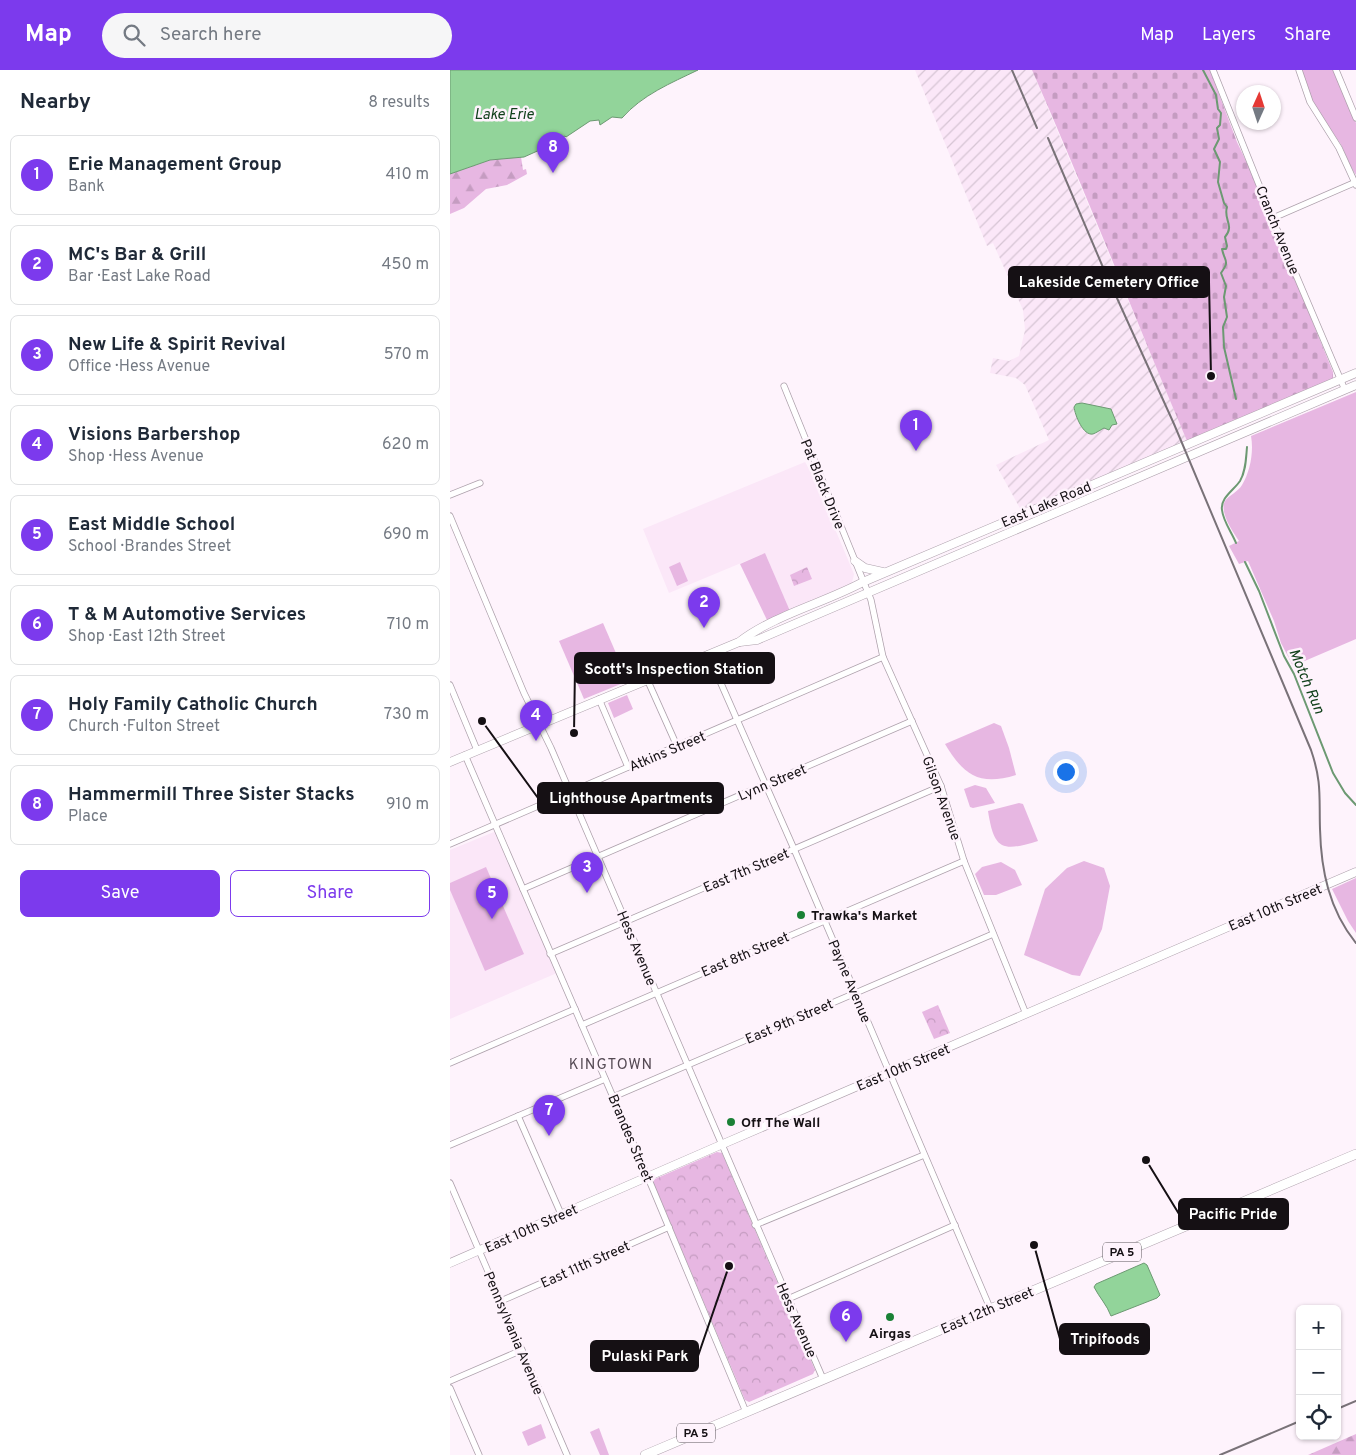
<!DOCTYPE html>
<html lang="en">
<head>
<meta charset="utf-8">
<style>
  body { margin:0; font-family:Overpass,sans-serif; background:#f6f6f7; color:#1f2937 }
  .controls { position:absolute; right:15px; bottom:15px; display:grid; overflow:hidden; border-radius:8px; box-shadow:0 1px 4px #0004 }
  .controls button { width:45px; height:45px; display:grid; place-items:center; padding:0; border:0; border-bottom:1px solid #e0e1e3; background:#fff; color:#1f2937; font:25px sans-serif }
  .compass { position:absolute; left:786px; top:15px; width:45px; height:45px; border-radius:50%; background:#fff; box-shadow:0 1px 4px #0004; rotate:3deg }
  .you { position:absolute; left:615px; top:701px; width:18px; height:18px; margin:-12px; border:4px solid #fff; border-radius:50%; background:#1a73e8; box-shadow:0 0 0 8px #1a73e833 }
  .badge { display:grid; place-items:center; width:32px; height:32px; border-radius:50%; background:#7c3aed; color:#fff; font-size:16px; font-weight:700 }
  .pin { position:absolute; translate:-50% -41px; filter:drop-shadow(0 1px 2px #0008) }
  .pin::after { content:''; position:absolute; top:26px; width:18px; height:15px; background:inherit; clip-path:polygon(0 0,100% 0,50% 100%) }
  .list { margin:0; padding:0; list-style:none }
  h2 { display:flex; justify-content:space-between; align-items:center; height:65px; margin:0; padding:0 20px; font-size:21px }
  h2 small { font-size:16px; font-weight:400; color:#747a83 }
  .list li { display:grid; grid-template-columns:32px 1fr auto; gap:15px; align-items:center; box-sizing:border-box; height:80px; margin:0 10px 10px; padding:0 10px; border:1px solid #e0e1e3; border-radius:8px }
  .list b { display:block; font-size:19px; white-space:nowrap }
  .list p { margin:0; font-size:16px; white-space:nowrap; color:#747a83 }
  .list em { font-size:16px; font-style:normal; color:#747a83 }
  .actions { display:flex; gap:10px; padding:15px 20px }
  .actions a { flex:1; padding:11px 0; border:1px solid #7c3aed; border-radius:8px; text-align:center; font-size:18px; color:#7c3aed }
  .actions .main { background:#7c3aed; color:#fff }
  .icon { flex:none; width:28px; height:28px; fill:none; stroke:currentColor; stroke-width:2; stroke-linecap:round; stroke-linejoin:round }
  .map { position:relative; flex:none; width:906px; height:1385px; overflow:hidden }
  header { display:flex; align-items:center; gap:30px; box-sizing:border-box; height:70px; padding:0 25px; background:#7c3aed; color:#fff }
  header strong { font-size:24px }
  nav { display:flex; gap:28px; margin-inline-start:auto; font-size:18px }
  .search { width:350px; height:45px; background:#f6f6f7; display:flex; align-items:center; gap:12px; box-sizing:border-box; padding:0 18px; border-radius:28px; color:#747a83; font-size:19px }
  main { display:flex }
  aside { flex:1; background:#fff }
  .map>svg:first-child { display:block }
  .built { fill:#fbe7f8 }
  .industrial { fill:url(#industrial-furrows) }
  .grass { fill:#e7b7e2 }
  .forest { fill:url(#forest-firs) }
  .cemetery { fill:url(#cemetery-stones) }
  .park { fill:url(#park-crowns) }
  .water { fill:#92d49a; stroke:#6c9972 }
  .lines { fill:none; stroke-linecap:round; stroke-linejoin:round }
  .stream { stroke:#6c9972; stroke-width:2 }
  .street-casing { stroke:#aea1ac; stroke-width:7 }
  .secondary-casing { stroke:#aea1ac; stroke-width:9 }
  .primary-casing { stroke:#aea1ac; stroke-width:10 }
  .street { stroke:#fff; stroke-width:5.5 }
  .secondary { stroke:#fff; stroke-width:8 }
  .primary { stroke:#fff; stroke-width:9 }
  .rail { stroke:#797278; stroke-width:2 }
  .poi-dot { fill:#1a8136; stroke:#fef3fc; stroke-width:2 }
  .labels { text-anchor:middle; stroke-width:5; stroke-linejoin:round; paint-order:stroke }
  .shield { fill:#fef3fc; stroke:#5b545a; stroke-width:1 }
  .shield-label { font-size:12px; font-weight:bold; fill:#151014 }
  .street-label { font-size:14px; fill:#151014; stroke:#fef3fc }
  .poi-label { font-size:14px; font-weight:bold; fill:#151014; stroke:#fef3fc; text-anchor:start }
  .water-label { font-size:15px; font-style:italic; fill:#11401b; stroke:#fef3fc }
  .neighbourhood-label { font-size:15px; letter-spacing:1px; fill:#554a54; stroke:#fef3fc }
  .leader { fill:none; stroke:#151014; stroke-width:2 }
  .callout-dot { fill:#151014; stroke:#fef3fc; stroke-width:2 }
  .callout { fill:#151014; stroke:#151014; stroke-width:2 }
  .callout-label { font-size:15px; text-anchor:middle; font-weight:bold; fill:#fff }
</style>
</head>
<body>
<header>
<strong>Map</strong>
<div class="search"><svg class="icon" aria-label="search" viewBox="0 0 24 24"><circle cx="10" cy="10" r="6"/><path d="M15 15l6 6"/></svg>Search here</div>
<nav><a>Map</a><a>Layers</a><a>Share</a></nav>
</header>
<main>
<aside>
<h2>Nearby<small>8 results</small></h2>
<ul class="list">
<li><span class="badge">1</span><div><b>Erie Management Group</b><p>Bank</p></div><em>410 m</em></li>
<li><span class="badge">2</span><div><b>MC's Bar &amp; Grill</b><p>Bar · East Lake Road</p></div><em>450 m</em></li>
<li><span class="badge">3</span><div><b>New Life &amp; Spirit Revival</b><p>Office · Hess Avenue</p></div><em>570 m</em></li>
<li><span class="badge">4</span><div><b>Visions Barbershop</b><p>Shop · Hess Avenue</p></div><em>620 m</em></li>
<li><span class="badge">5</span><div><b>East Middle School</b><p>School · Brandes Street</p></div><em>690 m</em></li>
<li><span class="badge">6</span><div><b>T &amp; M Automotive Services</b><p>Shop · East 12th Street</p></div><em>710 m</em></li>
<li><span class="badge">7</span><div><b>Holy Family Catholic Church</b><p>Church · Fulton Street</p></div><em>730 m</em></li>
<li><span class="badge">8</span><div><b>Hammermill Three Sister Stacks</b><p>Place</p></div><em>910 m</em></li>
</ul>
<div class="actions"><a class="main">Save</a><a>Share</a></div>
</aside>
<div class="map">
<svg width="906" height="1385" viewBox="0 0 906 1385">
  <defs>
    <pattern id="industrial-furrows" width="10" height="10" patternUnits="userSpaceOnUse" patternTransform="scale(1.25)"><rect width="10" height="10" fill="#fbe7f8"/><path d="M-1 1l2-2M0 10L10 0M9 11l2-2" fill="none" stroke="#d6c5d4"/></pattern>
    <pattern id="forest-firs" width="22" height="20" patternUnits="userSpaceOnUse" patternTransform="scale(1.25)"><rect width="22" height="20" fill="#e7b7e2"/><path d="M5 1l3.5 6h-7zM16 11l3.5 6h-7z" fill="#c59cc1"/></pattern>
    <pattern id="cemetery-stones" width="16" height="16" patternUnits="userSpaceOnUse" patternTransform="scale(1.25)"><rect width="16" height="16" fill="#e7b7e2"/><path d="M2 7V4a2 2 0 0 1 4 0v3zM10 15v-3a2 2 0 0 1 4 0v3z" fill="#c59cc1"/></pattern>
    <pattern id="park-crowns" width="20" height="18" patternUnits="userSpaceOnUse" patternTransform="scale(1.25)"><rect width="20" height="18" fill="#e7b7e2"/><path d="M2 6a3 3 0 1 1 6 0M12 15a3 3 0 1 1 6 0" fill="none" stroke="#c59cc1"/></pattern>
  </defs>
  <rect width="100%" height="100%" fill="#fef3fc"/>
  <!-- built -->
  <g class="built">
    <path d="M355 392 361 402 404 504 402 513 340 541 315 483 219 523 193 459Z"/>
    <path d="M44 762H46L107 903 0 949V780Z"/>
  </g>
  <!-- industrial -->
  <path class="industrial" d="M465 0H582L737 371 572 442 546 395 599 370 575 315 566 308 540 303 543 288 559 291 569 286 575 260 573 240 543 173 537 176Z"/>
  <!-- grass -->
  <g class="grass">
    <path d="M852 0H883L906 53V105C899 95 896 84 890 73 873 47 859 32 852 0Z"/>
    <path d="M906 322V569L843 596 831 573 824 551 798 491 789 494 779 476 789 471C783 462 769 442 775 431 779 425 788 422 792 415 800 402 804 382 801 366Z"/>
    <path d="M315 483 340 541 317 550 290 494Z"/>
    <path d="M230 492 238 511 227 516 219 497Z"/>
    <path d="M153 553 178 611 134 629 109 571Z"/>
    <path d="M177 625 183 639 164 648 158 633Z"/>
    <path d="M544 653 551 656 559 678 566 705C530 716 514 706 495 674Z"/>
    <path d="M525 715 536 718 545 733 523 738 520 737 514 719Z"/>
    <path d="M569 733 573 734 588 771C552 782 544 780 538 741Z"/>
    <path d="M634 791 654 798 660 816 652 859 630 906 622 905 574 885 595 819 617 798Z"/>
    <path d="M551 792 565 800 572 815 546 825H534L525 804 532 797Z"/>
    <path d="M36 797 74 884 35 901 0 820V813Z"/>
    <path d="M906 808V863L898 851 882 819Z"/>
    <path d="M91 1354 96 1368 78 1376 72 1362Z"/>
    <path d="M149 1358 159 1385H150L140 1362Z"/>
  </g>
  <!-- forest -->
  <g class="forest">
    <path d="M71 87 73 100 76 99 77 104 57 115 36 119 14 138 0 144V104L40 90Z"/>
    <path d="M906 1364V1385H858Z"/>
  </g>
  <!-- cemetery -->
  <path class="cemetery" d="M582 0H760L787 72 804 108 883 302V309L737 371C685 248 636 123 582 0Z"/>
  <!-- park -->
  <g class="park">
    <path d="M357 497 362 509 344 516 340 505Z"/>
    <path d="M488 935 500 963 484 969 472 942Z"/>
    <path d="M267 1082 272 1083 365 1300 363 1304 299 1332 295 1330 203 1112 205 1109Z"/>
  </g>
  <!-- water -->
  <g class="water">
    <path d="M0 0H248C221 13 192 25 172 48L162 47 150 55 149 50 140 51 116 67 115 66 104 71 103 74 74 87 40 90 0 104Z"/>
    <path d="M632 333 661 339 667 354 662 355 659 360 654 358C652 359 646 363 643 364 633 366 625 345 624 337L626 334Z"/>
    <path d="M694 1193 697 1195 710 1225 707 1228 661 1246C657 1235 649 1227 644 1217L646 1214Z"/>
  </g>
  <g class="lines">
    <!-- stream -->
    <g class="stream">
      <path d="M753 0 766 25 768 39 771 43 770 55 767 58 769 69 764 79 770 92 768 112 774 133 777 137C773 150 785 155 775 167L777 176 776 179H772C775 193 780 190 771 203L776 216 774 227 777 247 773 257 774 277 786 329"/>
      <path d="M786 473C782 463 773 451 772 440 770 428 784 420 790 411 796 401 796 388 797 377"/>
      <path d="M795 492 809 521 834 586 844 604 883 703 895 723 906 735"/>
    </g>
    <defs>
      <g id="street">
        <path d="M763 0 832 172 895 320"/>
        <path d="M849 0 860 32 889 78 906 115"/>
        <path d="M886 0 906 48"/>
        <path d="M823 148 906 112"/>
        <path d="M334 316 421 530 433 587 491 716 514 791 576 944"/>
        <path d="M0 425 30 413"/>
        <path d="M0 446 74 623 101 678 373 1309"/>
        <path d="M258 584 344 779 540 1238"/>
        <path d="M197 609 227 676"/>
        <path d="M0 615 27 680"/>
        <path d="M149 629 178 697"/>
        <path d="M15 685 202 1117 296 1342"/>
        <path d="M0 774 433 587"/>
        <path d="M73 819 462 651"/>
        <path d="M100 884 491 716"/>
        <path d="M132 955 514 791"/>
        <path d="M0 993 125 939"/>
        <path d="M163 1027 543 864"/>
        <path d="M68 1046 111 1144"/>
        <path d="M0 1075 155 1009"/>
        <path d="M0 1113 117 1385"/>
        <path d="M305 1155 474 1085"/>
        <path d="M338 1229 505 1155"/>
        <path d="M51 1231 219 1157"/>
        <path d="M0 1311 72 1280"/>
        <path d="M0 1318 29 1385"/>
      </g>
      <g id="secondary">
        <path d="M405 491 415 498 433 502"/>
        <path d="M290 572 307 570 906 315"/>
        <path d="M0 692 289 572C324 545 374 533 413 512L906 303"/>
        <path d="M0 1193 266 1077 906 802"/>
      </g>
      <path id="primary" d="M195 1385 906 1084"/>
    </defs>
    <!-- street casing -->
    <use href="#street" class="street-casing"/>
    <!-- secondary casing -->
    <use href="#secondary" class="secondary-casing"/>
    <!-- primary casing -->
    <use href="#primary" class="primary-casing"/>
    <!-- street -->
    <use href="#street" class="street"/>
    <!-- secondary -->
    <use href="#secondary" class="secondary"/>
    <!-- primary -->
    <use href="#primary" class="primary"/>
    <!-- rail -->
    <g class="rail">
      <path d="M562 0 587 58"/>
      <path d="M598 68 652 195 724 354 861 680C872 712 869 727 870 759 871 800 879 840 906 873"/>
      <path d="M887 1339 906 1331"/>
      <path d="M770 1385 850 1351"/>
    </g>
  </g>
  <!-- markers -->
  <g class="poi-dot">
    <circle cx="351" cy="845" r="5"/>
    <circle cx="281" cy="1052" r="5"/>
    <circle cx="440" cy="1247" r="5"/>
  </g>
  <g class="labels">
    <!-- shield labels -->
    <g class="shield">
      <rect x="653" y="1172.5" width="38" height="19" rx="4"/>
      <rect x="227" y="1353.5" width="38" height="19" rx="4"/>
    </g>
    <g class="shield-label">
      <text x="672" y="1186">PA 5</text>
      <text x="246" y="1367">PA 5</text>
    </g>
    <!-- street labels -->
    <g class="street-label">
      <text transform="translate(828 160) rotate(68)" y="5">Cranch Avenue</text>
      <text transform="translate(373 414) rotate(68)" y="5">Pat Black Drive</text>
      <text transform="translate(596 434) rotate(-23)" y="5">East Lake Road</text>
      <text transform="translate(217 681) rotate(-23)" y="5">Atkins Street</text>
      <text transform="translate(322 712) rotate(-23)" y="5">Lynn Street</text>
      <text transform="translate(492 728) rotate(70)" y="5">Gilson Avenue</text>
      <text transform="translate(296 800) rotate(-23)" y="5">East 7th Street</text>
      <text transform="translate(825 837) rotate(-23)" y="5">East 10th Street</text>
      <text transform="translate(187 878) rotate(67)" y="5">Hess Avenue</text>
      <text transform="translate(295 884) rotate(-23)" y="5">East 8th Street</text>
      <text transform="translate(400 911) rotate(67)" y="5">Payne Avenue</text>
      <text transform="translate(339 951) rotate(-23)" y="5">East 9th Street</text>
      <text transform="translate(453 997) rotate(-23)" y="5">East 10th Street</text>
      <text transform="translate(181 1068) rotate(67)" y="5">Brandes Street</text>
      <text transform="translate(81 1158) rotate(-24)" y="5">East 10th Street</text>
      <text transform="translate(135 1194) rotate(-24)" y="5">East 11th Street</text>
      <text transform="translate(537 1240) rotate(-23)" y="5">East 12th Street</text>
      <text transform="translate(347 1250) rotate(66)" y="5">Hess Avenue</text>
      <text transform="translate(64 1263) rotate(67)" y="5">Pennsylvania Avenue</text>
    </g>
    <!-- poi labels -->
    <g class="poi-label">
      <text x="361" y="850">Trawka's Market</text>
      <text x="291" y="1057">Off The Wall</text>
      <text x="440" y="1268" text-anchor="middle">Airgas</text>
    </g>
    <!-- water labels -->
    <g class="water-label">
      <text x="54" y="49">Lake Erie</text>
      <text transform="translate(857 611) rotate(67)" y="5">Motch Run</text>
    </g>
    <!-- neighbourhood labels -->
    <g class="neighbourhood-label">
      <text x="161" y="999">KINGTOWN</text>
    </g>
  </g>
  <!-- callouts -->
  <path class="leader" d="M761 306L759 212M124 663L125 598M32 651L88 728M696 1090L729 1144M584 1175L610 1269M279 1196L248 1286"/>
  <g class="callout-dot">
    <circle cx="761" cy="306" r="5"/>
    <circle cx="124" cy="663" r="5"/>
    <circle cx="32" cy="651" r="5"/>
    <circle cx="696" cy="1090" r="5"/>
    <circle cx="584" cy="1175" r="5"/>
    <circle cx="279" cy="1196" r="5"/>
  </g>
  <g class="callout">
    <rect x="559" y="197" width="200" height="30" rx="5"/>
    <rect x="125" y="583" width="199" height="30" rx="5"/>
    <rect x="88" y="713" width="185" height="30" rx="5"/>
    <rect x="729" y="1129" width="109" height="30" rx="5"/>
    <rect x="610" y="1254" width="89" height="30" rx="5"/>
    <rect x="141" y="1271" width="107" height="30" rx="5"/>
  </g>
  <g class="callout-label">
    <text x="659" y="217">Lakeside Cemetery Office</text>
    <text x="224" y="604">Scott's Inspection Station</text>
    <text x="181" y="733">Lighthouse Apartments</text>
    <text x="783" y="1149">Pacific Pride</text>
    <text x="655" y="1274">Tripifoods</text>
    <text x="195" y="1291">Pulaski Park</text>
  </g>
</svg>
<div class="controls">
<button>+</button>
<button>−</button>
<button><svg class="icon" aria-label="locate" viewBox="0 0 24 24"><circle cx="12" cy="12" r="6"/><path d="M12 2v4M12 18v4M2 12h4M18 12h4"/></svg></button>
</div>
<svg class="compass" viewBox="-18 -18 36 36"><path d="M0-13l5 13h-10z" fill="#e53935"/><path d="M0 13l5-13h-10z" fill="#747a83"/></svg>
<div class="you"></div>
<div class="pin badge" style="left:466px;top:381px">1</div>
<div class="pin badge" style="left:254px;top:558px">2</div>
<div class="pin badge" style="left:137px;top:823px">3</div>
<div class="pin badge" style="left:86px;top:671px">4</div>
<div class="pin badge" style="left:42px;top:849px">5</div>
<div class="pin badge" style="left:396px;top:1272px">6</div>
<div class="pin badge" style="left:99px;top:1066px">7</div>
<div class="pin badge" style="left:103px;top:103px">8</div>
</div>
</main>
</body>
</html>
